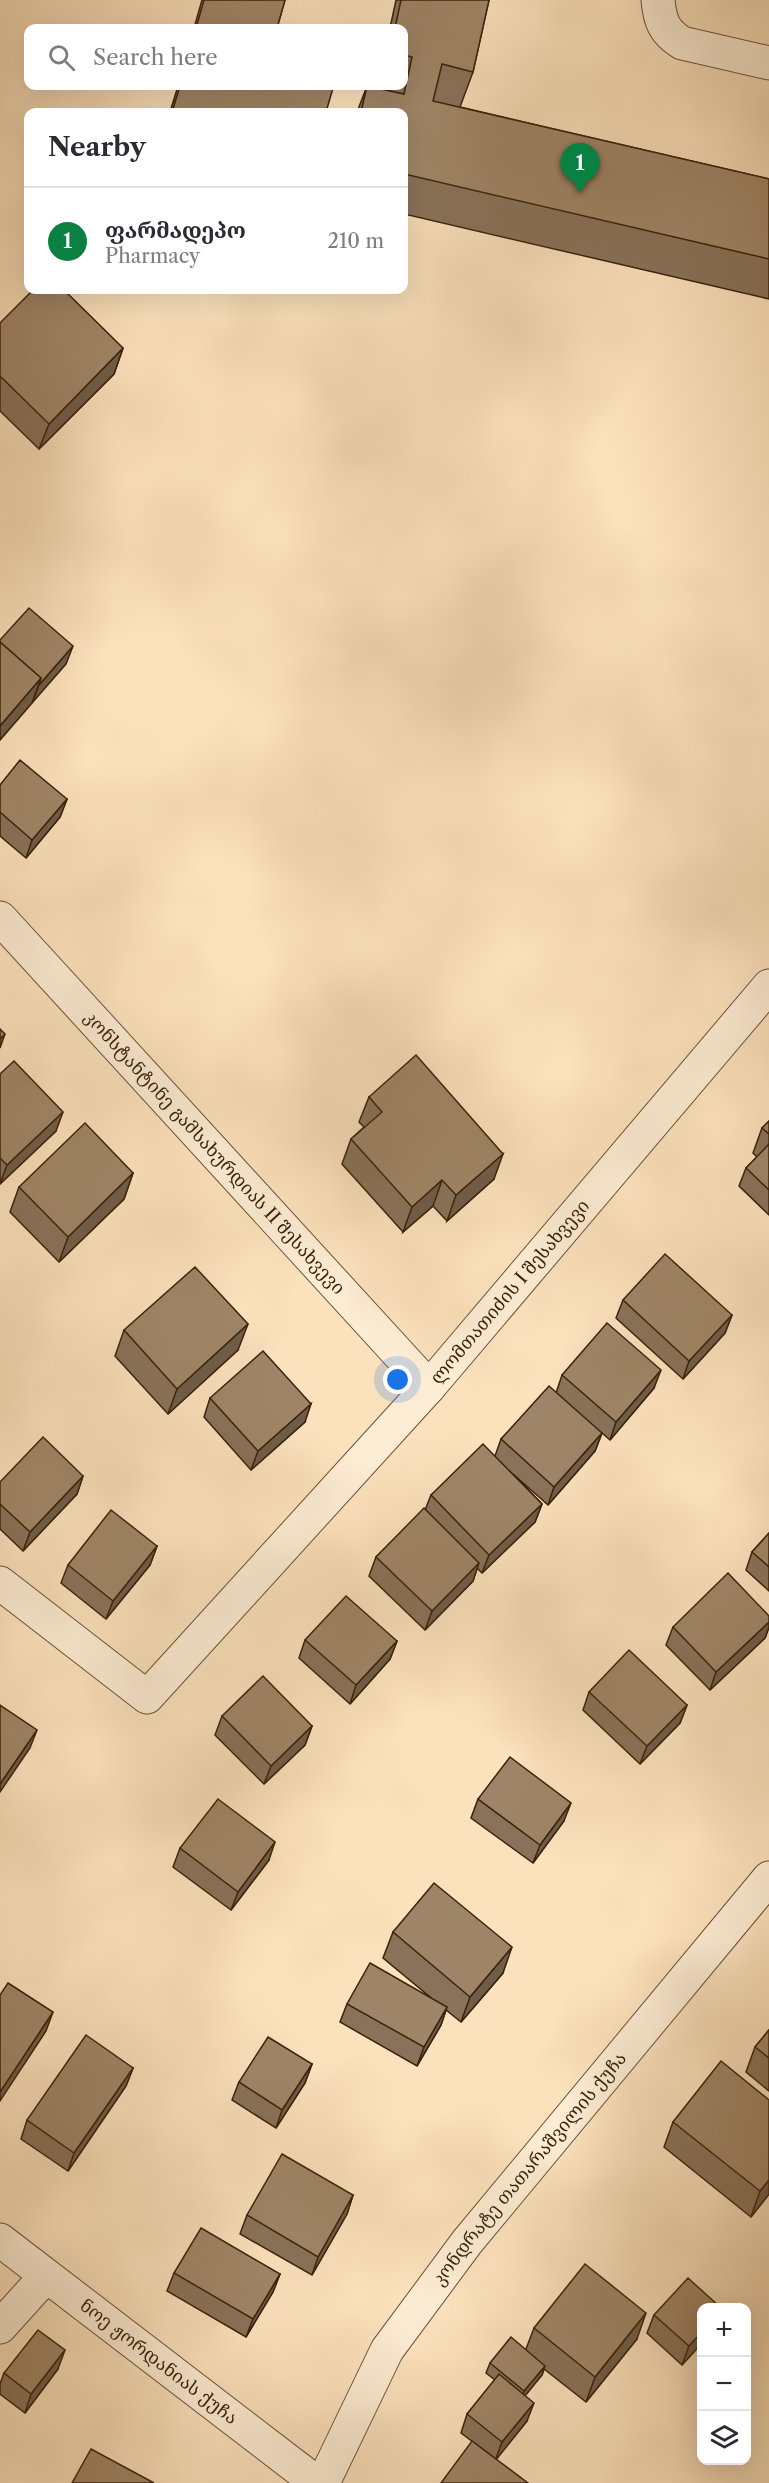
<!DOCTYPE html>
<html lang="en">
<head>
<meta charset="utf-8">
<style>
  body { margin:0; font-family:"Libre Caslon Text","Noto Serif Georgian",serif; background:#f7f7f7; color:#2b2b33 }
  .controls { position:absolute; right:18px; bottom:18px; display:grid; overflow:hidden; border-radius:12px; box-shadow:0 6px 24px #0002 }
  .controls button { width:54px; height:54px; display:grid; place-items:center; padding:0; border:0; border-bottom:2px solid #e1e1e2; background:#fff; color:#2b2b33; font:30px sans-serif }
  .you { position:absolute; left:398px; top:1380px; width:21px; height:21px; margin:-15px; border:4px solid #fff; border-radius:50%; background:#1a73e8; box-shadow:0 0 0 9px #1a73e833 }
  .badge { display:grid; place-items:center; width:39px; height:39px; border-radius:50%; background:#0b8043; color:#fff; font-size:20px; font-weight:700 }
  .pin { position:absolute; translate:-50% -50px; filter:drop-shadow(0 2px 3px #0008) }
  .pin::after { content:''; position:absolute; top:32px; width:21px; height:18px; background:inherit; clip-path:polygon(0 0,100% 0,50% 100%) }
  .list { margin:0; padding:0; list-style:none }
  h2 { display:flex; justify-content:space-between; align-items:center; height:78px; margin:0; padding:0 24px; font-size:26px }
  h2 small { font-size:20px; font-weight:400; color:#7c7c81 }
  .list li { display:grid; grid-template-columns:39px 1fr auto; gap:18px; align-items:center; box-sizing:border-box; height:108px; padding:0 24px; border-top:2px solid #e1e1e2 }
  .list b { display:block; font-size:22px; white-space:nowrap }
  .list p { margin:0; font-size:20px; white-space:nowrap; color:#7c7c81 }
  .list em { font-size:20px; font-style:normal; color:#7c7c81 }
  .icon { flex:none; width:33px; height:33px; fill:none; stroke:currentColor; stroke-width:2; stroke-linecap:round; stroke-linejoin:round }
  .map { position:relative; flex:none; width:769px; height:2483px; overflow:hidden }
  .search { position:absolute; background:#fff; box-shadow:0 6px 24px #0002; left:24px; top:24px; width:384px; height:66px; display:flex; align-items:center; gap:15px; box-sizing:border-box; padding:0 21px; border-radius:12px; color:#7c7c81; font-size:22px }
  .panel { position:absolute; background:#fff; box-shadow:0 6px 24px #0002; left:24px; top:108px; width:384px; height:186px; border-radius:12px }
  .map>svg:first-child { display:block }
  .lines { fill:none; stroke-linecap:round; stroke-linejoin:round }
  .minor-casing { stroke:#6b5236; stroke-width:35 }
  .minor { stroke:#fcecd3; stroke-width:33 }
  .wall { fill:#897259; stroke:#3b220a; stroke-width:1.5 }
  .shaded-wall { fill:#6f5d48; stroke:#3b220a; stroke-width:1.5 }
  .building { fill:#9f8567; stroke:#3b220a; stroke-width:1.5 }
  .labels { text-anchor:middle; stroke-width:4.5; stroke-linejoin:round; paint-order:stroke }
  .street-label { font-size:18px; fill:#3b220a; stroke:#fcecd3 }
</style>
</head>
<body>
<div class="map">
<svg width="769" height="2483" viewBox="0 0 769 2483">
  <rect width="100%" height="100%" fill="#fbe1bc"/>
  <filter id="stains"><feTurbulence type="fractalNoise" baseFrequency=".00333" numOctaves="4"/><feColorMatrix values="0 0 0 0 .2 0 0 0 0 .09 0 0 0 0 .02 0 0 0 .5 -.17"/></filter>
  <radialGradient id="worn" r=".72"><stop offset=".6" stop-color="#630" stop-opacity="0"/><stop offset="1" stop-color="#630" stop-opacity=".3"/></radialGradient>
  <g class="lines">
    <defs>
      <g id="minor">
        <path d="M658 0C660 21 664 32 682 43L769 63"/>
        <path id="s1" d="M0 918 429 1387"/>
        <path id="s2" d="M0 1583 147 1697 429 1387 769 986"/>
        <path id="s3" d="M0 2240 317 2483"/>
        <path d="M0 2327 46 2276"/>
        <path id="s4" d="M323 2483 387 2350 467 2242 769 1878"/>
      </g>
    </defs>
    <!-- minor casing -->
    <use href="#minor" class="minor-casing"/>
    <!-- minor -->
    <use href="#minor" class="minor"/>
  </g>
  <!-- wall -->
  <g class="wall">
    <path d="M202 0H285L277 28H194Z"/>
    <path d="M396 0H489L473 72 460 107 769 179V299L404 214V112H357L367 86 376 88V86H404V28H390Z"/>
    <path d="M178 86H325L326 112H170Z"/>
    <path d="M0 323 123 348 114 374 39 449 0 411Z"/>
    <path d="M0 785 67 799 60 817 26 858 0 836Z"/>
    <path d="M0 1074 56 1131 0 1184Z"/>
    <path d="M369 1097 494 1179 447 1221 433 1206 403 1232 342 1164 351 1139 364 1127 359 1122Z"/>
    <path d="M769 1121V1215L739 1186 746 1168 757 1157 753 1153 762 1128Z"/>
    <path d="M133 1173 124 1199 59 1262 10 1212 19 1187Z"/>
    <path d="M623 1300 732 1315 725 1333 683 1379 616 1318Z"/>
    <path d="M124 1330 238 1350 168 1414 115 1356Z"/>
    <path d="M562 1375 654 1388 610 1440 602 1433 595 1451 548 1505 513 1474 542 1504 535 1522 482 1573 477 1568 473 1581 425 1630 369 1576 376 1557 425 1510 431 1495 495 1456 501 1439 556 1393Z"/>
    <path d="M210 1398 305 1422 251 1470 204 1417Z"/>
    <path d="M83 1476 77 1494 23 1551 0 1529V1482Z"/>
    <path d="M769 1533V1591L746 1570 752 1552Z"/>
    <path d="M157 1546 150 1565 106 1619 61 1583 68 1565Z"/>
    <path d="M769 1616V1627L765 1638 710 1690 666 1645 673 1627Z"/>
    <path d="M305 1640 397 1641 390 1659 350 1704 299 1658Z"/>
    <path d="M589 1692 687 1705 680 1723 640 1764 583 1710Z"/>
    <path d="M222 1716 312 1726 305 1745 264 1784 215 1735Z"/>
    <path d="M478 1799 564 1821 533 1863 471 1818Z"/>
    <path d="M180 1848 269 1860 231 1910 173 1867Z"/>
    <path d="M393 1932 503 1973 461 2022 446 2010 441 2025 417 2066 340 2022 347 2004 430 1997 383 1958Z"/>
    <path d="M769 2030V2091L746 2072 755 2047Z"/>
    <path d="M312 2064 305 2083 276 2128 232 2100 239 2082Z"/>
    <path d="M133 2068 126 2086 68 2171 21 2139 27 2120Z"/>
    <path d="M769 2100V2194L751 2217 664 2147 673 2122Z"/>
    <path d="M353 2195 347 2214 312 2275 240 2234 247 2215Z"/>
    <path d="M174 2273 280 2274 273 2292 246 2337 167 2291Z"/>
    <path d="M702 2307V2343L682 2365 647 2333 654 2315Z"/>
    <path d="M534 2328 637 2339 586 2402 544 2369 542 2375 525 2395 527 2421 496 2459 461 2433 467 2414 495 2380 486 2373 490 2363 526 2349Z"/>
    <path d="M58 2369 25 2413 0 2394V2384L4 2373Z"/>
  </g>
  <!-- shaded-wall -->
  <g class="shaded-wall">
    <path d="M123 348 114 374 39 449 49 424Z"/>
    <path d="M73 646 66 664 32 703 39 685Z"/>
    <path d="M41 678 32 703 0 740V726Z"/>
    <path d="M67 799 60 817 26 858 32 840Z"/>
    <path d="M5 1034 0 1048V1039Z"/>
    <path d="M63 1112 56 1131 0 1184 7 1165Z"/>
    <path d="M503 1154 494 1179 447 1221 456 1195Z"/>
    <path d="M133 1173 124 1199 59 1262 68 1237Z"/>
    <path d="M442 1180 433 1206 403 1232 412 1207Z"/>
    <path d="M732 1315 725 1333 683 1379 689 1361Z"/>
    <path d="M248 1324 238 1350 168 1414 177 1389Z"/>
    <path d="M661 1370 654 1388 610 1440 616 1422Z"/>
    <path d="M311 1404 305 1422 251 1470 258 1451Z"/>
    <path d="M602 1433 595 1451 548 1505 554 1487Z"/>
    <path d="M83 1476 77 1494 23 1551 30 1532Z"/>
    <path d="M542 1504 535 1522 482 1573 489 1555Z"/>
    <path d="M157 1546 150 1565 106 1619 113 1601Z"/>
    <path d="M479 1563 473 1581 425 1630 432 1611Z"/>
    <path d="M769 1622V1627L765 1638 710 1690 716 1672Z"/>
    <path d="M397 1641 390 1659 350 1704 356 1685Z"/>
    <path d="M687 1705 680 1723 640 1764 647 1746Z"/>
    <path d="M312 1726 305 1745 264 1784 271 1766Z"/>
    <path d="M37 1730 30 1748 0 1792V1784Z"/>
    <path d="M571 1803 564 1821 533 1863 540 1845Z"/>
    <path d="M275 1842 269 1860 231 1910 238 1892Z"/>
    <path d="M512 1947 503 1973 461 2022 470 1997Z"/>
    <path d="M447 2007 441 2025 417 2066 424 2047Z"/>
    <path d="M53 2012 46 2031 0 2101V2092Z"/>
    <path d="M312 2064 305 2083 276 2128 282 2110Z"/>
    <path d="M133 2068 126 2086 68 2171 74 2153Z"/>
    <path d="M769 2180V2194L751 2217 760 2191Z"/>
    <path d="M353 2195 347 2214 312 2275 318 2257Z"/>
    <path d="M280 2274 273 2292 246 2337 253 2319Z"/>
    <path d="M646 2313 637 2339 586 2402 595 2377Z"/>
    <path d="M702 2332V2343L682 2365 689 2346Z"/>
    <path d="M65 2350 58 2369 25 2413 31 2394Z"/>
    <path d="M545 2366 542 2375 521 2401 524 2391Z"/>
    <path d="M534 2403 527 2421 495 2461 502 2442Z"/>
  </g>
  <!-- building -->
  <g class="building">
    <path d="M204 0H285L277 28H196Z"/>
    <path d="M401 0H489L473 72 442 64 433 101 769 179V259L404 174V112H361L367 86 404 94 412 57 404 55V28H395Z"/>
    <path d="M180 86H325L333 88 326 112H172Z"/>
    <path d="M33 290H64L123 348 49 424 0 376V323Z"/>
    <path d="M29 608 73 646 39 685 41 678 0 642V640Z"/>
    <path d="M0 642 41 678 0 726Z"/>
    <path d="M20 760 67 799 32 840 0 812V785Z"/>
    <path d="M0 1029 5 1034 0 1039Z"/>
    <path d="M416 1055 503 1154 456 1195 442 1180 412 1207 351 1139 382 1112 369 1097Z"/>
    <path d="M14 1061 63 1112 7 1165 0 1158V1074Z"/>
    <path d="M769 1121V1134L762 1128Z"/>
    <path d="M85 1123 133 1173 68 1237 19 1187Z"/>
    <path d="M769 1144V1190L746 1168Z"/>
    <path d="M665 1254 732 1315 689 1361 623 1300Z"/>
    <path d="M195 1267 248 1324 177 1389 124 1330Z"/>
    <path d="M607 1323 661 1370 616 1422 562 1375Z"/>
    <path d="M263 1351 311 1404 258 1451 210 1398Z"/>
    <path d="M549 1386 602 1433 554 1487 501 1439Z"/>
    <path d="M43 1437 83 1476 30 1532 0 1504V1482Z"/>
    <path d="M483 1444 542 1504 489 1555 431 1495Z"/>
    <path d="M424 1508 479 1563 432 1611 376 1557Z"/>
    <path d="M111 1510 157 1546 113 1601 68 1565Z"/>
    <path d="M769 1533V1567L752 1552Z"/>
    <path d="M728 1573 769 1616V1622L716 1672 673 1627Z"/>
    <path d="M346 1596 397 1641 356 1685 305 1640Z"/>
    <path d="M629 1650 687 1705 647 1746 589 1692Z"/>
    <path d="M263 1676 312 1726 271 1766 222 1716Z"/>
    <path d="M0 1705 37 1730 0 1784Z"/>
    <path d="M510 1757 571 1803 540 1845 478 1799Z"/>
    <path d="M218 1799 275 1842 238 1892 180 1848Z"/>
    <path d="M434 1883 512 1947 470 1997 393 1932Z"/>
    <path d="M370 1963 447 2007 424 2047 347 2004Z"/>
    <path d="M8 1983 53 2012 0 2092V1995Z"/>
    <path d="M769 2030V2058L755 2047Z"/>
    <path d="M86 2035 133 2068 74 2153 27 2120Z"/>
    <path d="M268 2037 312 2064 282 2110 239 2082Z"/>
    <path d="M721 2061 769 2100V2180L760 2191 673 2122Z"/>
    <path d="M282 2154 353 2195 318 2257 247 2215Z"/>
    <path d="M201 2228 280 2274 253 2319 174 2273Z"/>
    <path d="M585 2264 646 2313 595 2377 534 2328Z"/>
    <path d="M688 2278 720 2307H702V2332L689 2346 654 2315Z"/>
    <path d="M38 2330 65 2350 31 2394 4 2373Z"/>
    <path d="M511 2337 545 2366 524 2391 490 2363Z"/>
    <path d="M499 2374 534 2403 502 2442 467 2414Z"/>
    <path d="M472 2441 528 2483H441Z"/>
    <path d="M91 2449 154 2483H72Z"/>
  </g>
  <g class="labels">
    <!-- street labels -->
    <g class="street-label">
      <text dy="6" stroke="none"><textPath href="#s1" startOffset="318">კონსტანტინე გამსახურდიას II შესახვევი</textPath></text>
      <text dy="6" stroke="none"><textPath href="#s2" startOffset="730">ლომთათიძის I შესახვევი</textPath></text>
      <text dy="6" stroke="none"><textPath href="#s4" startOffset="378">კონდრატე თათარაშვილის ქუჩა</textPath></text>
      <text dy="6" stroke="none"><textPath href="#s3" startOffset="200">ნოე ჟორდანიას ქუჩა</textPath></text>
    </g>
  </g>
  <rect width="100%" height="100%" filter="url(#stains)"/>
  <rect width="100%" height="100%" fill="url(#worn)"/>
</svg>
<div class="controls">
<button>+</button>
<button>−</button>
<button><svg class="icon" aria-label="layers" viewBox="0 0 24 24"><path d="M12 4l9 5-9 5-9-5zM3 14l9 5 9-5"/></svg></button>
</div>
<div class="you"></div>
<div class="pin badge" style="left:580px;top:193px">1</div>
<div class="search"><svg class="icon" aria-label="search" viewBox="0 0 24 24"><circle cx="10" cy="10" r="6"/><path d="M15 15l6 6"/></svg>Search here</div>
<section class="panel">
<h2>Nearby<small></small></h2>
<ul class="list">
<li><span class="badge">1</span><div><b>ფარმადეპო</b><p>Pharmacy</p></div><em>210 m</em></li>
</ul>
</section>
</div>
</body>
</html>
